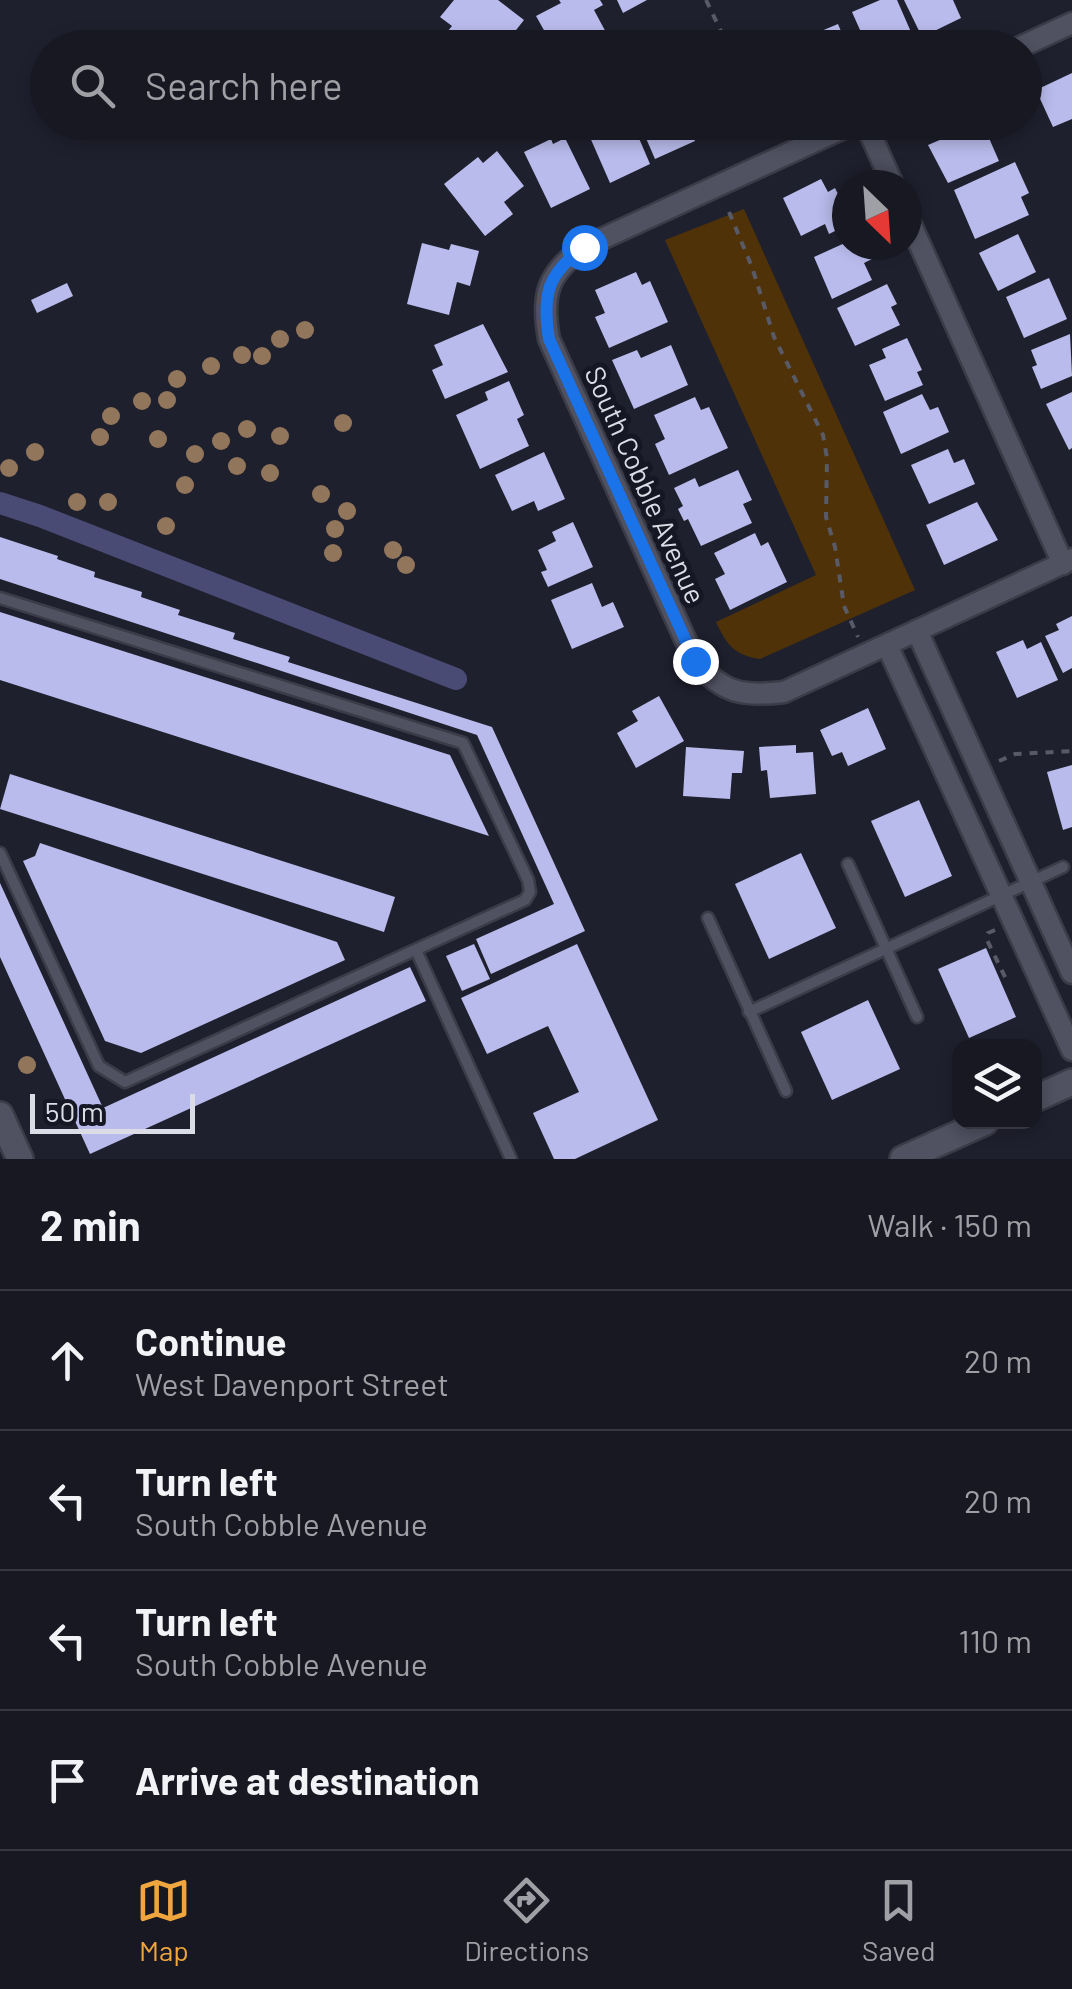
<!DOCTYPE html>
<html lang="en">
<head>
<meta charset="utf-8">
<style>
  body { margin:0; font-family:Barlow,sans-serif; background:#24252f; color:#f1f3f6 }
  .controls { position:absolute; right:30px; bottom:30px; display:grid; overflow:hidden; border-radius:20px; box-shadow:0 5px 15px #0003 }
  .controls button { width:90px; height:90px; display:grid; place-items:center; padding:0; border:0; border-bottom:2px solid #363740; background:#171822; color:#f1f3f6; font:50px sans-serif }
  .compass { position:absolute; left:832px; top:170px; width:90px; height:90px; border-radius:50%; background:#171822; box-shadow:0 5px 15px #0003; rotate:155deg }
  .scale { position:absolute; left:30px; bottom:25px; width:165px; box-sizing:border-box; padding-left:10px; border:5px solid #dcdce6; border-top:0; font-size:28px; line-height:35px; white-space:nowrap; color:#dcdce6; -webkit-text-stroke:8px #161724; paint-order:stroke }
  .stop { position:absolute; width:30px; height:30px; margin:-22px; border:8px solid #1a73e8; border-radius:50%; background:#fff }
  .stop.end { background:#1a73e8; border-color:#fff; box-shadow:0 2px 10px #0008 }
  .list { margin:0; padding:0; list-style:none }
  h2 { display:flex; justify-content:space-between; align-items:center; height:130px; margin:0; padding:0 40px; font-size:42px }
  h2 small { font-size:32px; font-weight:400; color:#9ea0a5 }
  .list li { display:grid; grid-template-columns:65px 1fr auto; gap:30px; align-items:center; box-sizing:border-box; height:140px; padding:0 40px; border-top:2px solid #363740 }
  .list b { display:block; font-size:38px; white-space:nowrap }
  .list p { margin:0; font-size:32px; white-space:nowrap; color:#9ea0a5 }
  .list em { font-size:32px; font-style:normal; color:#9ea0a5 }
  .icon { flex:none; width:55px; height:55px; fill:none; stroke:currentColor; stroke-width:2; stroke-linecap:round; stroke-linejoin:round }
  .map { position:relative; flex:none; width:1072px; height:1159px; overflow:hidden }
  .search { position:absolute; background:#171822; box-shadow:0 5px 15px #0003; left:30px; right:30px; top:30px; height:110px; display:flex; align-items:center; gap:25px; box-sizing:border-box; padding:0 35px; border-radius:55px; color:#9ea0a5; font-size:38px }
  .sheet { height:690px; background:#171822 }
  nav { display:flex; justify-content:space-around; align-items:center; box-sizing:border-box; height:140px; border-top:2px solid #363740; background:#171822; font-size:28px; color:#9ea0a5 }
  nav a { display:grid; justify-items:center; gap:5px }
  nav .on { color:#f0a63f }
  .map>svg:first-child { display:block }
  .green { fill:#4f3208 }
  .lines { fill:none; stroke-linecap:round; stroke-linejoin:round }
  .canal { stroke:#4a4b75; stroke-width:22 }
  .building { fill:#b9bbec }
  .service-casing { stroke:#3c3c48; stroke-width:15 }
  .minor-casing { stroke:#3c3c48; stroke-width:25 }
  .tertiary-casing { stroke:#3c3c48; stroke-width:30 }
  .path { stroke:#595a67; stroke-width:4; stroke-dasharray:8 8; stroke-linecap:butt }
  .service { stroke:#505161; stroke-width:10 }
  .minor { stroke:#505161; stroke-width:20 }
  .tertiary { stroke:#505161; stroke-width:25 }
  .tree { fill:#92765b }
  .route { stroke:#1a73e8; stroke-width:12 }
  .labels { text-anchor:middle; stroke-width:10; stroke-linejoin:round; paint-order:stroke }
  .street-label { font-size:28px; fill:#dcdce6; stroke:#161724 }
</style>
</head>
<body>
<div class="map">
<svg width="1072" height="1159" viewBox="0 0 1072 1159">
  <rect width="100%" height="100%" fill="#1f202e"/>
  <!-- green -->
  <path class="green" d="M744 209 915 590 760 659C734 655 727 645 716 622L816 575 665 240Z"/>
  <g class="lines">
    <!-- canal -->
    <path class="canal" d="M0 503 40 516 456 679"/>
  </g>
  <!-- building -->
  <g class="building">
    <path d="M454 0H498L524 20 502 48H444L438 43 452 26 440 17Z"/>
    <path d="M559 0H600L603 5 594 10 609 38 592 48H554L536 16 561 3Z"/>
    <path d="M617 0H647L623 13Z"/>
    <path d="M880 0H897L911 32 895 39 898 48H868L852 12Z"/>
    <path d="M904 0H953L961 18 922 37Z"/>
    <path d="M838 24 848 48H805L802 39Z"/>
    <path d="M1072 73V119L1053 127 1036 90Z"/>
    <path d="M618 122H632L650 164 610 183 589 135Z"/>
    <path d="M639 122H687L695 141 655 159Z"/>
    <path d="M704 122H748L731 130 729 125 709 134Z"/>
    <path d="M982 122 999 161 948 183 928 145Z"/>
    <path d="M565 138 590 189 551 208 524 152 551 139 553 144Z"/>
    <path d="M497 151 524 186 504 202 513 214 485 236 444 184 478 157 483 163Z"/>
    <path d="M1015 162 1029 193 1021 197 1029 215 975 239 954 190Z"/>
    <path d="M821 179 828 192 835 188 847 212V225L829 234 825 224 801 236 783 198Z"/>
    <path d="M1018 234 1036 272 998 291 979 253Z"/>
    <path d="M847 242V245H866L872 259 864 263 872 280 832 299 814 257Z"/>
    <path d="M422 243 449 250 451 244 479 251 470 286 457 282 449 315 407 304Z"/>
    <path d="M636 272 642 285 650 281 668 322 609 348 595 317 605 313 595 290Z"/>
    <path d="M1049 278 1067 319 1024 338 1006 297Z"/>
    <path d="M67 283 73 296 37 313 31 300Z"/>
    <path d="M887 284 897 304 891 307 900 325 855 346 837 308Z"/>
    <path d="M483 324 508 372 445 399 432 370 443 365 434 345Z"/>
    <path d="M1070 334 1072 376 1041 389 1032 367 1037 365 1031 350Z"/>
    <path d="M907 338 922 370 917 372 923 385 885 401 869 365 886 358 882 349Z"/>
    <path d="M671 345 688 385 634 409 612 360 637 350 641 358Z"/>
    <path d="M509 381 524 415 517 419 529 446 480 469 456 415 488 400 485 392Z"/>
    <path d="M1072 392V448L1069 450 1046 404Z"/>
    <path d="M922 394 930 410 938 407 949 432 901 454 883 412Z"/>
    <path d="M695 397 701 410 709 407 728 448 669 475 655 444 665 439 654 415Z"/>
    <path d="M948 449 954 463 964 459 975 484 929 504 911 465Z"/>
    <path d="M544 452 565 499 538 511 534 501 512 511 495 475Z"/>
    <path d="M738 470 752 500 743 504 752 523 701 546 688 519 684 521 678 509 683 506 674 488 695 478 699 487Z"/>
    <path d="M977 502 998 540 944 565 926 525Z"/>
    <path d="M573 522 593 567 548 587 541 572 547 570 538 550 556 541 552 532Z"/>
    <path d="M755 533 761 546 768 542 787 582 730 610 715 579 725 574 714 553Z"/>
    <path d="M0 537 58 556 57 559 95 572 94 577 142 592 141 597 180 610 178 615 235 633 233 639 290 657 288 662 492 727 585 931 491 974 476 939 554 904 477 735 0 579Z"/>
    <path d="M592 583 602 607 613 602 624 627 572 649 551 600Z"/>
    <path d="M0 612 450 755 489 836 0 680Z"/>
    <path d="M1072 616V668L1063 673 1045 636 1059 630 1056 624Z"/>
    <path d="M1023 640 1027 649 1041 642 1058 680 1017 698 996 652Z"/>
    <path d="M659 696 684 741 636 768 617 733 638 721 632 711Z"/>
    <path d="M868 708 886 749 848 766 842 752 832 756 820 730Z"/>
    <path d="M796 745V753L813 752 816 794 770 798 767 770 761 771 759 747Z"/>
    <path d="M686 747 744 751 742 773H732L730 799 683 796Z"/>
    <path d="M1072 765V827L1063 830 1047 772Z"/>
    <path d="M10 774 395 897 384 932 0 809Z"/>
    <path d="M919 800 952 876 905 897 871 821Z"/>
    <path d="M40 843 337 942 345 960 141 1053 105 1041 23 861 35 856Z"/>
    <path d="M801 853 836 928 769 959 735 884Z"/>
    <path d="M0 883 103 1108 410 967 426 1001 90 1154 0 957Z"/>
    <path d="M474 944 490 979 462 991 446 956Z"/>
    <path d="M577 944 658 1120 575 1159H554L533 1113 579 1092 548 1026 487 1054 461 998Z"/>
    <path d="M986 948 1016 1017 969 1038 938 969Z"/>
    <path d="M868 1000 900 1069 832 1100 801 1032Z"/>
  </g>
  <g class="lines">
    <defs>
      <g id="service">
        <path d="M0 598 463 743 528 880 530 892 525 900 125 1082 99 1066 0 853"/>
        <path d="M848 864 917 1017"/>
        <path d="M708 918 786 1091"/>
        <path d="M416 950 511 1159"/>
        <path d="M749 1012 1063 867"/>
      </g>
      <g id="minor">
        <path d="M1018 48 1072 23"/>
        <path d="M857 122 584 247C547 274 541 295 549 339L695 661C723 693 742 697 784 692L1072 559"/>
        <path d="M865 122 893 185"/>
        <path d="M907 216 1063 564"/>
        <path d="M917 631 1072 973"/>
        <path d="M887 645 1072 1050"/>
      </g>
      <g id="tertiary">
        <path d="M1034 1099 1072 1082"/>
        <path d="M0 1115 20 1159"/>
        <path d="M903 1159 985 1122"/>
      </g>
    </defs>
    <!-- service casing -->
    <use href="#service" class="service-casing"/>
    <!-- minor casing -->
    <use href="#minor" class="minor-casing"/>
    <!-- tertiary casing -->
    <use href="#tertiary" class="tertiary-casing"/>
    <!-- path -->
    <g class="path">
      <path d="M706 0 729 48"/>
      <path d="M766 122 772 136"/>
      <path d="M729 212 752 267 774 337 823 435 827 458 826 517 835 547 844 606 858 637"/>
      <path d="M999 761 1015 754 1072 751"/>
      <path d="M995 930 988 933 987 940 1007 981"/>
    </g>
    <!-- service -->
    <use href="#service" class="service"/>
    <!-- minor -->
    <use href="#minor" class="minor"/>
    <!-- tertiary -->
    <use href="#tertiary" class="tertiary"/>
  </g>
  <!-- trees -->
  <g class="tree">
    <circle cx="305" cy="330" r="9"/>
    <circle cx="280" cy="339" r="9"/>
    <circle cx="242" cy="355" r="9"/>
    <circle cx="262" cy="356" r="9"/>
    <circle cx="211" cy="366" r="9"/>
    <circle cx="177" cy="379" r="9"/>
    <circle cx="167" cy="400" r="9"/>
    <circle cx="142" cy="401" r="9"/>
    <circle cx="111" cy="416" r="9"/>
    <circle cx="343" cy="423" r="9"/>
    <circle cx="247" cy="429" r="9"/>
    <circle cx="280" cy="436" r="9"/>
    <circle cx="100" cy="437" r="9"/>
    <circle cx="158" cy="439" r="9"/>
    <circle cx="221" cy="441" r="9"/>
    <circle cx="35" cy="452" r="9"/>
    <circle cx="195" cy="454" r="9"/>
    <circle cx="237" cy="466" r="9"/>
    <circle cx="9" cy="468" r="9"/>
    <circle cx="270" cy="473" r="9"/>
    <circle cx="185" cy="485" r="9"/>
    <circle cx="321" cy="494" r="9"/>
    <circle cx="77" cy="502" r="9"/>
    <circle cx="108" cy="502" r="9"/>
    <circle cx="347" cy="511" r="9"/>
    <circle cx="166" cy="526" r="9"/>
    <circle cx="335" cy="529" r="9"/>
    <circle cx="393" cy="550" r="9"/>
    <circle cx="333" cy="553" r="9"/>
    <circle cx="406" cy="565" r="9"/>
    <circle cx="27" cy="1065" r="9"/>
  </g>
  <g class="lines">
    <!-- route -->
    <path class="route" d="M584 247C547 274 542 295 549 339L695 661"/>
  </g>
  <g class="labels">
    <!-- street labels -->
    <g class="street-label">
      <text transform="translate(645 485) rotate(66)" y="10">South Cobble Avenue</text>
    </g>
  </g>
</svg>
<div class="controls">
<button><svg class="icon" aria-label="layers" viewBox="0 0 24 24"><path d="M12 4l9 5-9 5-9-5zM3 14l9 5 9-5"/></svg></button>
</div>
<svg class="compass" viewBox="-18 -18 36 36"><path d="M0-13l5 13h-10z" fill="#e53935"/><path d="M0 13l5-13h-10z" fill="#9ea0a5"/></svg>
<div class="scale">50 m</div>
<div class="stop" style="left:584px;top:247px"></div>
<div class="stop end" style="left:695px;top:661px"></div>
<div class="search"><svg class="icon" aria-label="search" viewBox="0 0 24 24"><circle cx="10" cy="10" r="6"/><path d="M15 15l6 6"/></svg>Search here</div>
</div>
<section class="sheet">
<h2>2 min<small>Walk · 150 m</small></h2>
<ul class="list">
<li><svg class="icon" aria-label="ahead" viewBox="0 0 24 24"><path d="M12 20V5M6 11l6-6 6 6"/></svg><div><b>Continue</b><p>West Davenport Street</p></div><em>20 m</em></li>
<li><svg class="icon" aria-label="left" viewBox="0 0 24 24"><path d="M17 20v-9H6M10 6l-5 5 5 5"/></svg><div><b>Turn left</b><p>South Cobble Avenue</p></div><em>20 m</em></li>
<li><svg class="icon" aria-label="left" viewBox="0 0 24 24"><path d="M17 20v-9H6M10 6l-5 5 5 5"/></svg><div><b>Turn left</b><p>South Cobble Avenue</p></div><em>110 m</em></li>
<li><svg class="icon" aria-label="arrive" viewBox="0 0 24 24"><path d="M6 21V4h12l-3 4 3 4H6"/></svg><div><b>Arrive at destination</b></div></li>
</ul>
</section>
<nav>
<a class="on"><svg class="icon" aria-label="map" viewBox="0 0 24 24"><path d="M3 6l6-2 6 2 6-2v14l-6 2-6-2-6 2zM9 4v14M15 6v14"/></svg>Map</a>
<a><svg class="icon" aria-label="directions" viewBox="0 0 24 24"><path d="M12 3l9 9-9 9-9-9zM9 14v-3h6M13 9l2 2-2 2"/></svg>Directions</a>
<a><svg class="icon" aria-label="saved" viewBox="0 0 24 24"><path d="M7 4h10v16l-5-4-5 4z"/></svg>Saved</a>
</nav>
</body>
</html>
